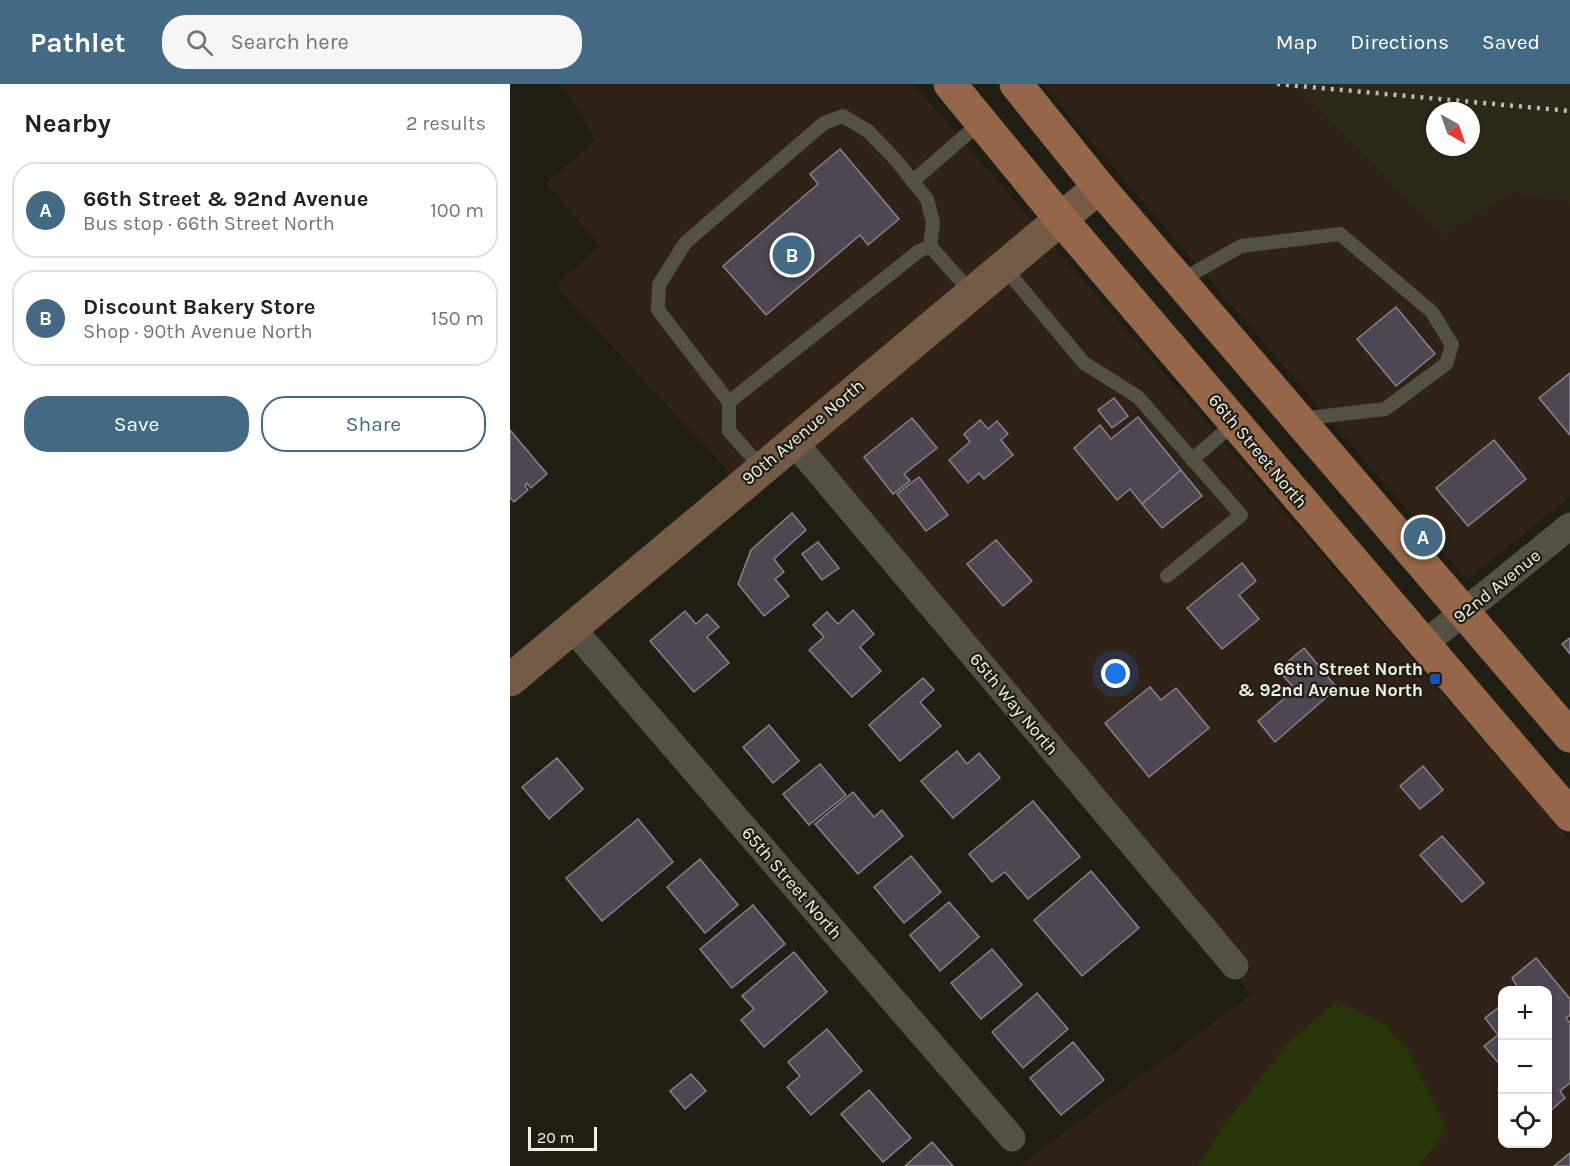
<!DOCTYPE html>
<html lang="en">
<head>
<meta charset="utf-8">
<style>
  body { margin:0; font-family:Karla,sans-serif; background:#f6f6f6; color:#202124 }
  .controls { position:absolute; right:18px; bottom:18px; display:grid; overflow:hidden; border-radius:12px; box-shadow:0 2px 4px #0004 }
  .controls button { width:54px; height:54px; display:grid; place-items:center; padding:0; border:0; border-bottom:2px solid #e0e0e0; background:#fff; color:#202124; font:30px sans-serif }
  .compass { position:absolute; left:916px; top:18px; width:54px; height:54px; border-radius:50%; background:#fff; box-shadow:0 2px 4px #0004; rotate:140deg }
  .scale { position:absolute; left:18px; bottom:15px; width:69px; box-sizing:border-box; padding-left:6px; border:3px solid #f2f1e9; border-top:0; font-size:16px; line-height:21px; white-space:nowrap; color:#f2f1e9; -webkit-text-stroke:4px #211f13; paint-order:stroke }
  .you { position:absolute; left:606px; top:590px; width:21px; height:21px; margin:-15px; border:4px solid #fff; border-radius:50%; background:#1a73e8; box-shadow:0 0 0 9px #1a73e833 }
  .badge { display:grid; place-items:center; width:39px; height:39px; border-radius:50%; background:#446982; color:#fff; font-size:20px; font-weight:700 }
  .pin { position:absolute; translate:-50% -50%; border:3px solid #fff; box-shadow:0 2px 6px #0006 }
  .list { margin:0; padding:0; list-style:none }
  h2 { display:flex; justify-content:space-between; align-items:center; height:78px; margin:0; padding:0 24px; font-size:26px }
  h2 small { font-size:20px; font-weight:400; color:#757577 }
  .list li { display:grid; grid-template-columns:39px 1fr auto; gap:18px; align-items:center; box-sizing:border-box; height:96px; margin:0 12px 12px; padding:0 12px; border:2px solid #e0e0e0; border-radius:24px }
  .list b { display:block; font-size:22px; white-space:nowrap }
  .list p { margin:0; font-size:20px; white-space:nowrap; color:#757577 }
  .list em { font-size:20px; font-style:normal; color:#757577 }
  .actions { display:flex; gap:12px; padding:18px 24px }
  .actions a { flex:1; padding:14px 0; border:2px solid #446982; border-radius:24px; text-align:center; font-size:21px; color:#446982 }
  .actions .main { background:#446982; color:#fff }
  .icon { flex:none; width:33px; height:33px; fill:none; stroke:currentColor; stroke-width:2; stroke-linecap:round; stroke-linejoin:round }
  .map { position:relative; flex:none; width:1060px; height:1082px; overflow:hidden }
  header { display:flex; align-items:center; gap:36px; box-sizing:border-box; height:84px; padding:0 30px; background:#446982; color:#fff }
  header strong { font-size:28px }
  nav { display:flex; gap:33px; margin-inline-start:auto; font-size:21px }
  .search { width:420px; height:54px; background:#f6f6f6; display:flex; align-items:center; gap:15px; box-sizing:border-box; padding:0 21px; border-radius:24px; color:#757577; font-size:22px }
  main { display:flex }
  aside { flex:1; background:#fff }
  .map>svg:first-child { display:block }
  .commercial { fill:#312217; fill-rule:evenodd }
  .built { fill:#2d2918; fill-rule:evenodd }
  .green { fill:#283508 }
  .building { fill:#4e4752; stroke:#88808d; stroke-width:1.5 }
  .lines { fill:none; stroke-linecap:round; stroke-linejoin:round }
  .lane { stroke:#535044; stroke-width:14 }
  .street { stroke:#535044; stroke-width:27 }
  .secondary { stroke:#745b46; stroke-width:33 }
  .primary { stroke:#966648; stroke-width:33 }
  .rail { stroke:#bdbcb3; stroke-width:4.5; stroke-dasharray:3 6; stroke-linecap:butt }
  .transit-dot { fill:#1a4fb4; stroke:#211f13; stroke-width:2 }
  .labels { text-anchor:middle; stroke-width:4.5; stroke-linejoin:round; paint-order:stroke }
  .street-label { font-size:18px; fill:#f2f1e9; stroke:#211f13 }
  .poi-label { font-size:18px; font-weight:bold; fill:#f2f1e9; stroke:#211f13; text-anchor:end }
</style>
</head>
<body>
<header>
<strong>Pathlet</strong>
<div class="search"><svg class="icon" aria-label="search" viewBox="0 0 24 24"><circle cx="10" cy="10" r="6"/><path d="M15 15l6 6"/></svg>Search here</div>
<nav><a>Map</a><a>Directions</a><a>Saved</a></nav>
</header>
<main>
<aside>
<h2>Nearby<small>2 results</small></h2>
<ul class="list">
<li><span class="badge">A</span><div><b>66th Street &amp; 92nd Avenue</b><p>Bus stop · 66th Street North</p></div><em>100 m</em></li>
<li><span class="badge">B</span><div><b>Discount Bakery Store</b><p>Shop · 90th Avenue North</p></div><em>150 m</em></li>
</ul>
<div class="actions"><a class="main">Save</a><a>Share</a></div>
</aside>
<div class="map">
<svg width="1060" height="1082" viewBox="0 0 1060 1082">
  <rect width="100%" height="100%" fill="#211f13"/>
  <!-- commercial -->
  <g class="commercial">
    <path d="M52 0H403L524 139 222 391 45 201 90 162 36 99 86 57Z"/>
    <path d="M532 0H785L932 151 1004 108 1060 118V413L957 496Z"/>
    <path d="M541 159 1060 757V1082H909L936 1046 897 965 875 940 712 1044 688 1082H509L741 911 729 896 742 885 301 359ZM993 906H1038V1060H993Z"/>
  </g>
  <!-- built -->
  <path class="built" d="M785 0H1060V118L1004 108 932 151ZM925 27H961V63H925Z"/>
  <!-- green -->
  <path class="green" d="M827 917 875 940 897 965 937 1046 909 1082H688L712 1044 777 960Z"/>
  <!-- building -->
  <g class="building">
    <path d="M330 65 389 135 358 161 350 151 256 231 213 182 308 100 300 90Z"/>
    <path d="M886 223 925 270 886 302 847 255Z"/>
    <path d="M1060 289V351L1029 314Z"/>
    <path d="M604 314 618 332 602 344 588 326Z"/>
    <path d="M628 333 671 386 632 420 620 405 607 416 564 364 590 341 601 355Z"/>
    <path d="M402 334 427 364 394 390 400 397 383 410 354 373Z"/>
    <path d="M470 336 478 345 487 337 498 350 491 356 503 371 474 395 469 389 458 399 439 376 460 358 454 350Z"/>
    <path d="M0 346 37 390 21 404 17 399 15 402 18 406 4 418 0 414Z"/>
    <path d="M984 356 1016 395 958 442 926 404Z"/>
    <path d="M671 386 692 412 652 444 632 420Z"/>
    <path d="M409 393 438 431 416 447 387 410Z"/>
    <path d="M282 429 296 446 264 475 274 488 265 495 279 512 254 532 228 500 241 466Z"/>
    <path d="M486 456 522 497 493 522 457 480Z"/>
    <path d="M308 458 329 484 312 496 292 470Z"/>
    <path d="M732 479 746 497 729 511 749 535 712 565 677 524Z"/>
    <path d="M343 526 364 550 350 563 371 587 342 613 299 566 314 553 303 541 317 528 328 540Z"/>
    <path d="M175 527 186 540 197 530 209 543 197 553 219 579 184 608 140 557Z"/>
    <path d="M1060 554V570L1052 560Z"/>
    <path d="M794 564 827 604 765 658 748 637 785 605 768 586Z"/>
    <path d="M413 594 424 606 410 618 431 642 390 677 359 641Z"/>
    <path d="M640 603 651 616 666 604 699 644 639 693 595 639Z"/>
    <path d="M259 641 289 677 263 699 233 663Z"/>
    <path d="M447 667 457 680 469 669 490 694 443 734 411 697Z"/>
    <path d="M47 674 73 705 39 735 12 703Z"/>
    <path d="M310 680 336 711 299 741 273 710Z"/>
    <path d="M913 682 933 706 910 725 890 702Z"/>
    <path d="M343 708 364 733 372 726 393 752 348 790 305 740Z"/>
    <path d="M523 717 570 773 518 815 495 788 482 798 459 770Z"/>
    <path d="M128 735 163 778 92 837 56 794Z"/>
    <path d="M932 752 974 799 952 818 910 771Z"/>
    <path d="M401 772 431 808 394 839 364 803Z"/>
    <path d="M190 775 228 821 195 849 157 803Z"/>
    <path d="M581 787 629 844 572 892 524 836Z"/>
    <path d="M439 818 469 853 430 887 400 851Z"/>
    <path d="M243 821 275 860 222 904 190 865Z"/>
    <path d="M482 865 512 901 471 935 441 899Z"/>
    <path d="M284 868 317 908 254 963 231 936 244 925 232 912Z"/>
    <path d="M1026 874 1060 915V931L1056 934 1060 939V999L1050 1007 1055 1014 1038 1029V906H1009L1002 894Z"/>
    <path d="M527 909 558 945 513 984 482 948Z"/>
    <path d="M993 920V984L974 962 988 951 975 934Z"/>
    <path d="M317 945 352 987 301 1031 277 1003 290 992 278 978Z"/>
    <path d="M563 958 594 996 551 1031 520 994Z"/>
    <path d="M181 990 196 1007 175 1025 160 1007Z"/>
    <path d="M359 1006 401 1054 373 1078 331 1030Z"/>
    <path d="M422 1058 443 1082H395Z"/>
    <path d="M1060 1069V1082H1044Z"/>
  </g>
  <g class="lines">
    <!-- lane -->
    <g class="lane">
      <path d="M403 97 471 38"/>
      <path d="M420 162 423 139 417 115 386 76 358 47 333 32 314 39 175 159 149 201 148 226 219 318 409 167 420 162 461 208"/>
      <path d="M493 182 574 279 628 313 731 431 657 492"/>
      <path d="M670 197 731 162 830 150 922 228 942 261 936 280 875 325 790 335"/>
      <path d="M219 318V347L251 383"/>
      <path d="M682 376 724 339"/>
    </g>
    <!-- street -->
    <g class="street">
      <path d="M283 357 725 882"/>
      <path d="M62 544 502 1054"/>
      <path d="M913 561 1060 442"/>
    </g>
    <!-- secondary -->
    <path class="secondary" d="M0 596 589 103"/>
    <!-- primary -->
    <g class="primary">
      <path d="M440 0 550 134 1060 731"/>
      <path d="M506 0 589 103 1060 652"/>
    </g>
    <!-- rail -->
    <path class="rail" d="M767 0 1060 27"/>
  </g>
  <!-- markers -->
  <rect class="transit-dot" x="919" y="589" width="12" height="12" rx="3"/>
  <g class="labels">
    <!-- street labels -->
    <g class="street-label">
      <text transform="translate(293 348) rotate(-40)" y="6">90th Avenue North</text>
      <text transform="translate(748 367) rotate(50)" y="6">66th Street North</text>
      <text transform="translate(987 502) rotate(-39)" y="6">92nd Avenue</text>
      <text transform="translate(504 620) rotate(50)" y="6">65th Way North</text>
      <text transform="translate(282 799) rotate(49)" y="6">65th Street North</text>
    </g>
    <!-- poi labels -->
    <g class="poi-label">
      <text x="913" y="591">66th Street North<tspan x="913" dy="21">&amp; 92nd Avenue North</tspan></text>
    </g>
  </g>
</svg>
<div class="controls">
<button>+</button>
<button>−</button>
<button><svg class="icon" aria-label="locate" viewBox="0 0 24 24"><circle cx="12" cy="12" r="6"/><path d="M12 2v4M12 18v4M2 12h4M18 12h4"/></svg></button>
</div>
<svg class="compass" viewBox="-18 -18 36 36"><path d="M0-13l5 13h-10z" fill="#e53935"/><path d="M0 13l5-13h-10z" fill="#757577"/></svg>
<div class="scale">20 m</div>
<div class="you"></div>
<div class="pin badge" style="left:913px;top:453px">A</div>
<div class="pin badge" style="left:282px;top:171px">B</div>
</div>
</main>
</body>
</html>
